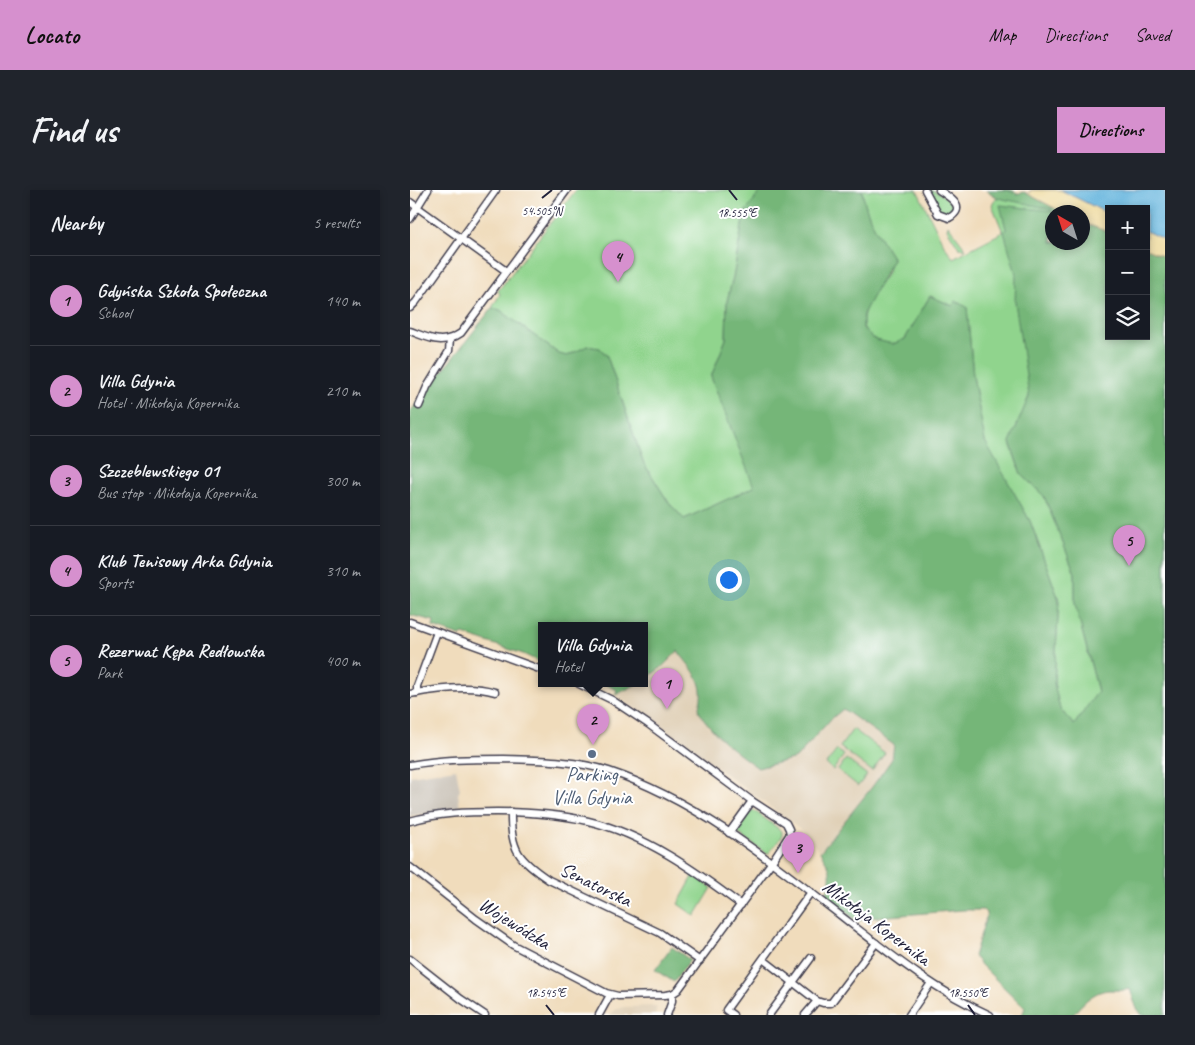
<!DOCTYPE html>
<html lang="en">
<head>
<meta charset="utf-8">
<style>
  body { margin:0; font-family:Caveat,sans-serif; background:#20242c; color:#f1f3f6 }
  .controls { position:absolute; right:15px; top:15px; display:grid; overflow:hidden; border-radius:0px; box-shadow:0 2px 8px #0003 }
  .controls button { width:45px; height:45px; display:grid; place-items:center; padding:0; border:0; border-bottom:1px solid #363941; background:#171b24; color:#f1f3f6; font:25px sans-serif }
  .compass { position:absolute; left:635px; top:15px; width:45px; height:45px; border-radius:50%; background:#171b24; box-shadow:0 2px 8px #0003; rotate:321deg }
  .you { position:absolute; left:318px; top:389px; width:18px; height:18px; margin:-12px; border:4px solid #fff; border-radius:50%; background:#1a73e8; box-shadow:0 0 0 8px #1a73e833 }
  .badge { display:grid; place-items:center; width:32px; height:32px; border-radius:50%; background:#d690ce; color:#111; font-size:16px; font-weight:700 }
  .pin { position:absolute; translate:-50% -41px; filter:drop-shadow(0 1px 2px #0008) }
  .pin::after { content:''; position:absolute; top:26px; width:18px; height:15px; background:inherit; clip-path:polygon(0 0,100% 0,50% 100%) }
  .popup { position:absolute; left:128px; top:432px; width:110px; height:65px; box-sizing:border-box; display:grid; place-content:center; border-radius:0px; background:#171b24; filter:drop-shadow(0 1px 4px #0005); font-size:16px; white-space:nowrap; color:#9ea1a6 }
  .popup b { font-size:19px; color:#f1f3f6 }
  .popup::after { content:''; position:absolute; left:50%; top:100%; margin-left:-10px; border:10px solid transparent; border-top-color:#171b24 }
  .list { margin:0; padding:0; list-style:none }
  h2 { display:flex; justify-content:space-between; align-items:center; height:65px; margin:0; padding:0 20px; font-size:21px }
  h2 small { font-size:16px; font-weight:400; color:#9ea1a6 }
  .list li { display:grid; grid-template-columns:32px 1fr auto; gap:15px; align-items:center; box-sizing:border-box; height:90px; padding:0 20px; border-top:1px solid #363941 }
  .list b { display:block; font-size:19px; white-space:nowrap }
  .list p { margin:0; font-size:16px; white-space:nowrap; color:#9ea1a6 }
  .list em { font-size:16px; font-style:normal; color:#9ea1a6 }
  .icon { flex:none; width:28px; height:28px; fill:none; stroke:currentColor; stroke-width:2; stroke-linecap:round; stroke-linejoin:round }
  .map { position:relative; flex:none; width:755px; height:825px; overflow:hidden; border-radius:0px }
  header { display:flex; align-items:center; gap:30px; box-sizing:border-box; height:70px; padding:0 25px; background:#d690ce; color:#111 }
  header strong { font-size:24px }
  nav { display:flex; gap:28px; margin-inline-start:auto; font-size:18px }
  .intro { display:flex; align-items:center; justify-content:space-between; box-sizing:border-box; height:120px; padding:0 30px }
  h1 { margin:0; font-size:35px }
  .button { padding:12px 22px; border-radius:0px; background:#d690ce; color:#111; font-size:18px; font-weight:700 }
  main { display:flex; gap:30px; padding:0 30px }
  aside { flex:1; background:#171b24; border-radius:0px; box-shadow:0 2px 8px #0003 }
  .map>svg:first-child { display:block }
  .built { fill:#decdb2 }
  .industrial { fill:#cac3b8 }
  .green { fill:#90d48d; stroke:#597b64; fill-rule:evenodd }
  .forest { fill:#74b678; stroke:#4b6c5a }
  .sand { fill:#eeda9e; stroke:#887e6c }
  .water { fill:#61b2dc; stroke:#426a8c }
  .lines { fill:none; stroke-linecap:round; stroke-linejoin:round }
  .street-casing { stroke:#413e4e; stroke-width:9 }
  .street { stroke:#fff; stroke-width:6 }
  .ticks { fill:none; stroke:#22223b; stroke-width:2 }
  .service-dot { fill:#5c6f8a; stroke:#fff; stroke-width:2 }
  .labels { text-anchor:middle; stroke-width:4; stroke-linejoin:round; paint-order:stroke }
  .service-label { font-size:20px; fill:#4e5e75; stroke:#fff }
  .street-label { font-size:20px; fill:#22223b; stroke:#fff }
  .ticks-label { font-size:12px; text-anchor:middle; fill:#22223b; stroke:#fff; stroke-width:4; stroke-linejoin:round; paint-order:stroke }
</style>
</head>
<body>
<header>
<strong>Locato</strong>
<nav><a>Map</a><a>Directions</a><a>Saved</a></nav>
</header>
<div class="intro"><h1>Find us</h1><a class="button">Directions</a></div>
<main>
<aside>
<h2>Nearby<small>5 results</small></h2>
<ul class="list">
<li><span class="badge">1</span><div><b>Gdyńska Szkoła Społeczna</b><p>School</p></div><em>140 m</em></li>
<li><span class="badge">2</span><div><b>Villa Gdynia</b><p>Hotel · Mikołaja Kopernika</p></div><em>210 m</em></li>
<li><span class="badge">3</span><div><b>Szczeblewskiego 01</b><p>Bus stop · Mikołaja Kopernika</p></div><em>300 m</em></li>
<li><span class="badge">4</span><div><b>Klub Tenisowy Arka Gdynia</b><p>Sports</p></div><em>310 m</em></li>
<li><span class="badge">5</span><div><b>Rezerwat Kępa Redłowska</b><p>Park</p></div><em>400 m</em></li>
</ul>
</aside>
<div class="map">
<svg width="755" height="825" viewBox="0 0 755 825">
  <rect width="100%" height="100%" fill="#fff"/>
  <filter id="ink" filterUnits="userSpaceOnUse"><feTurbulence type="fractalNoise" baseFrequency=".02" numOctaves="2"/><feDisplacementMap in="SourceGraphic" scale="10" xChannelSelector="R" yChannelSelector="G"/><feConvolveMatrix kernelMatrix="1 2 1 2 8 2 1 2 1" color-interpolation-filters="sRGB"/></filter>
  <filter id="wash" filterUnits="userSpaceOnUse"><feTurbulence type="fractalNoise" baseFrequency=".0096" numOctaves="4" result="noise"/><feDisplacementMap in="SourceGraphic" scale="20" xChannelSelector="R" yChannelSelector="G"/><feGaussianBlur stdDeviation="1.12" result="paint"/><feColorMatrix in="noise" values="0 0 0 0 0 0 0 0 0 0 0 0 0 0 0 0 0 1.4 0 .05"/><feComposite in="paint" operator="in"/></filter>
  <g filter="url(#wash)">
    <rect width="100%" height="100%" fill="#f0dcbc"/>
    <!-- built -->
    <g class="built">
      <path d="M268 461 290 492 292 511 297 535 316 555 420 530 433 519 484 555 482 569 462 597 410 662 392 640 231 522 205 505 227 494H234V490L252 477Z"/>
      <path d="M247 816 245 825H200L206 819 214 817Z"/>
    </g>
    <!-- industrial -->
    <path class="industrial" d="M46 579 50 600 48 604 50 618 0 626V586Z"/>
    <!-- green -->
    <g class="green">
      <path d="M166 0H351L334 24 324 83 317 111 316 149 301 187 345 297 274 329 259 313 233 272 197 166 190 158 177 157 156 166 149 164 90 120 82 118 90 104 88 101Z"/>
      <path d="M452 0H507L534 55 543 68 593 42 582 15 591 0H601L617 7 621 0H677L699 19V146H736V30L755 39V719L692 511 681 438 619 207 600 253 611 284 634 306 665 383V414L688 502 664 535 650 519 644 493 649 410 620 331 575 252 563 186 557 118 545 111 543 116 520 106 495 149C487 154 479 155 469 151 433 137 467 100 479 80L478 78 483 69C469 47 456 26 452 0ZM642 22H672V52H642Z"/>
      <path d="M518 0C528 0 538 8 544 17L542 22 538 25 530 22Z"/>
      <path d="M538 35 556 59 549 58 537 39Z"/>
      <path d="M443 539 475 563 462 581 430 557Z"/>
      <path d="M427 560 434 565 423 580 416 574Z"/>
      <path d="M436 569 457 585 448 596 428 580Z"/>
      <path d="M343 620 372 641V646L359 663 357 664 327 643 341 621Z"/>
      <path d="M284 685 302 698 285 726 268 714Z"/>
    </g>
    <!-- forest -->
    <g class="forest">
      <path d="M351 0H452C456 26 469 47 483 69L453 124V138L458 144 466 150 483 154 495 149 520 106 543 116 545 111 557 117 563 186 575 251 620 331 649 410 644 493 650 519 664 535 688 501 665 414V383L634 306 611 284 600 252 619 206 605 112 606 84 594 42 596 39 590 15 652 22H642V52H672L673 33 699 42V146H736V59L755 67V825H732L726 817 720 799C713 801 707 800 700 800 685 800 671 814 663 825H612L615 818 571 775 564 766 577 724 573 720H553L455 728 448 732 416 706C422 683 423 682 410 662L462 597 482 569 484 555 433 519 420 530 386 568 348 578C324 561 303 545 288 520 298 494 283 481 268 461L252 477 234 490V436H132V473L113 464 53 444 50 446 23 437 24 431 0 425V222L82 118 90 120 149 164 157 166 177 156 190 158 197 166 233 272 259 313 274 329 344 297 301 187 316 149 317 111 324 83 334 24Z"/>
      <path d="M576 0H597L606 4 614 2 644 18 641 19 588 8Z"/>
      <path d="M195 494H227L205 505 207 500Z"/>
      <path d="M262 757 280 770 264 792 245 780Z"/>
    </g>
    <!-- sand -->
    <g class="sand">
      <path d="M621 0H651L699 24V42L673 33 672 22H652L618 4Z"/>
      <path d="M736 41 755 50V67L736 59Z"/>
    </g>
    <!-- water -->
    <path class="water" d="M651 0H755V50L736 41V19H699V24Z"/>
  </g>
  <g filter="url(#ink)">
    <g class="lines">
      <defs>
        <g id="street">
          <path d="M515 0 528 24 539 28C558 17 539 7 529 0"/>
          <path d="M0 12 96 81"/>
          <path d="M0 29 18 0"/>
          <path d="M0 118 6 112 86 0"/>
          <path d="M0 141C19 148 32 156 51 143L157 0"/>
          <path d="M9 216 17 197 39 161 40 149"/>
          <path d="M0 432 132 480"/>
          <path d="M7 503V496L27 442"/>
          <path d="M0 504C26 499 60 494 85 502"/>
          <path d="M0 575C32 569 62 569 94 569 129 570 165 570 199 581 280 608 351 663 417 715 469 755 519 798 580 825"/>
          <path d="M101 622C100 660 109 670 139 690L250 743 290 771"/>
          <path d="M0 631C29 623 57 622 87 622 117 622 148 624 178 631 234 644 286 681 331 715"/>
          <path d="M319 643 342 611"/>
          <path d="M0 677 66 729 103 755 196 803 208 806 255 805 262 804 268 800 361 673 380 644 379 639 376 633 342 611 238 534 202 510 169 494"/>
          <path d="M0 769 51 809 75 825"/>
          <path d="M354 770 407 811 413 813H421L466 753"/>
          <path d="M189 825 200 805"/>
          <path d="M257 825 262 811V804"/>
          <path d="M323 825 316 820 401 702"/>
          <path d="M359 825 401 768"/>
          <path d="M395 825 407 811"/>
          <path d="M499 825 521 793"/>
        </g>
      </defs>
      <!-- street casing -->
      <use href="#street" class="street-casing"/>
      <!-- street -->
      <use href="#street" class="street"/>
    </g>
  </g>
  <!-- ticks -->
  <path class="ticks" d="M319 0 327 10M132 8 142 0M136 815 144 825M558 815 565 825"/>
  <!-- markers -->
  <circle class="service-dot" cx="182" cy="564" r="5"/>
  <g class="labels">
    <!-- service labels -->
    <g class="service-label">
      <text x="182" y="591">Parking<tspan x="182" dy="23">Villa Gdynia</tspan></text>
    </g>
    <!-- street labels -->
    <g class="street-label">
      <text transform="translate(186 694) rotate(26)" y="7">Senatorska</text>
      <text transform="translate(467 732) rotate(37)" y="7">Mikołaja Kopernika</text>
      <text transform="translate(105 733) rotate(32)" y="7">Wojewódzka</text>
    </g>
  </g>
  <g class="ticks-label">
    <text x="132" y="25">54.505°N</text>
    <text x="327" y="27">18.555°E</text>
    <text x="136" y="807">18.545°E</text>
    <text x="558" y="807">18.550°E</text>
  </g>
</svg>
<div class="controls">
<button>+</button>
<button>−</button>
<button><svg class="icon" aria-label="layers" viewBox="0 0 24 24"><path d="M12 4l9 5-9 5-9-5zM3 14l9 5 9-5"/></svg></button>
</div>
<svg class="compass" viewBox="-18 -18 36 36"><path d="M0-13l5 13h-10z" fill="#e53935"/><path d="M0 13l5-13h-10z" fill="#9ea1a6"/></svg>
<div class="you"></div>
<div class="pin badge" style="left:257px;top:519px">1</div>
<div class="pin badge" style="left:183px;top:555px">2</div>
<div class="popup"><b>Villa Gdynia</b>Hotel</div>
<div class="pin badge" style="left:388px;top:683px">3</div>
<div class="pin badge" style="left:208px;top:92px">4</div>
<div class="pin badge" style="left:719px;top:376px">5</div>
</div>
</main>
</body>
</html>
